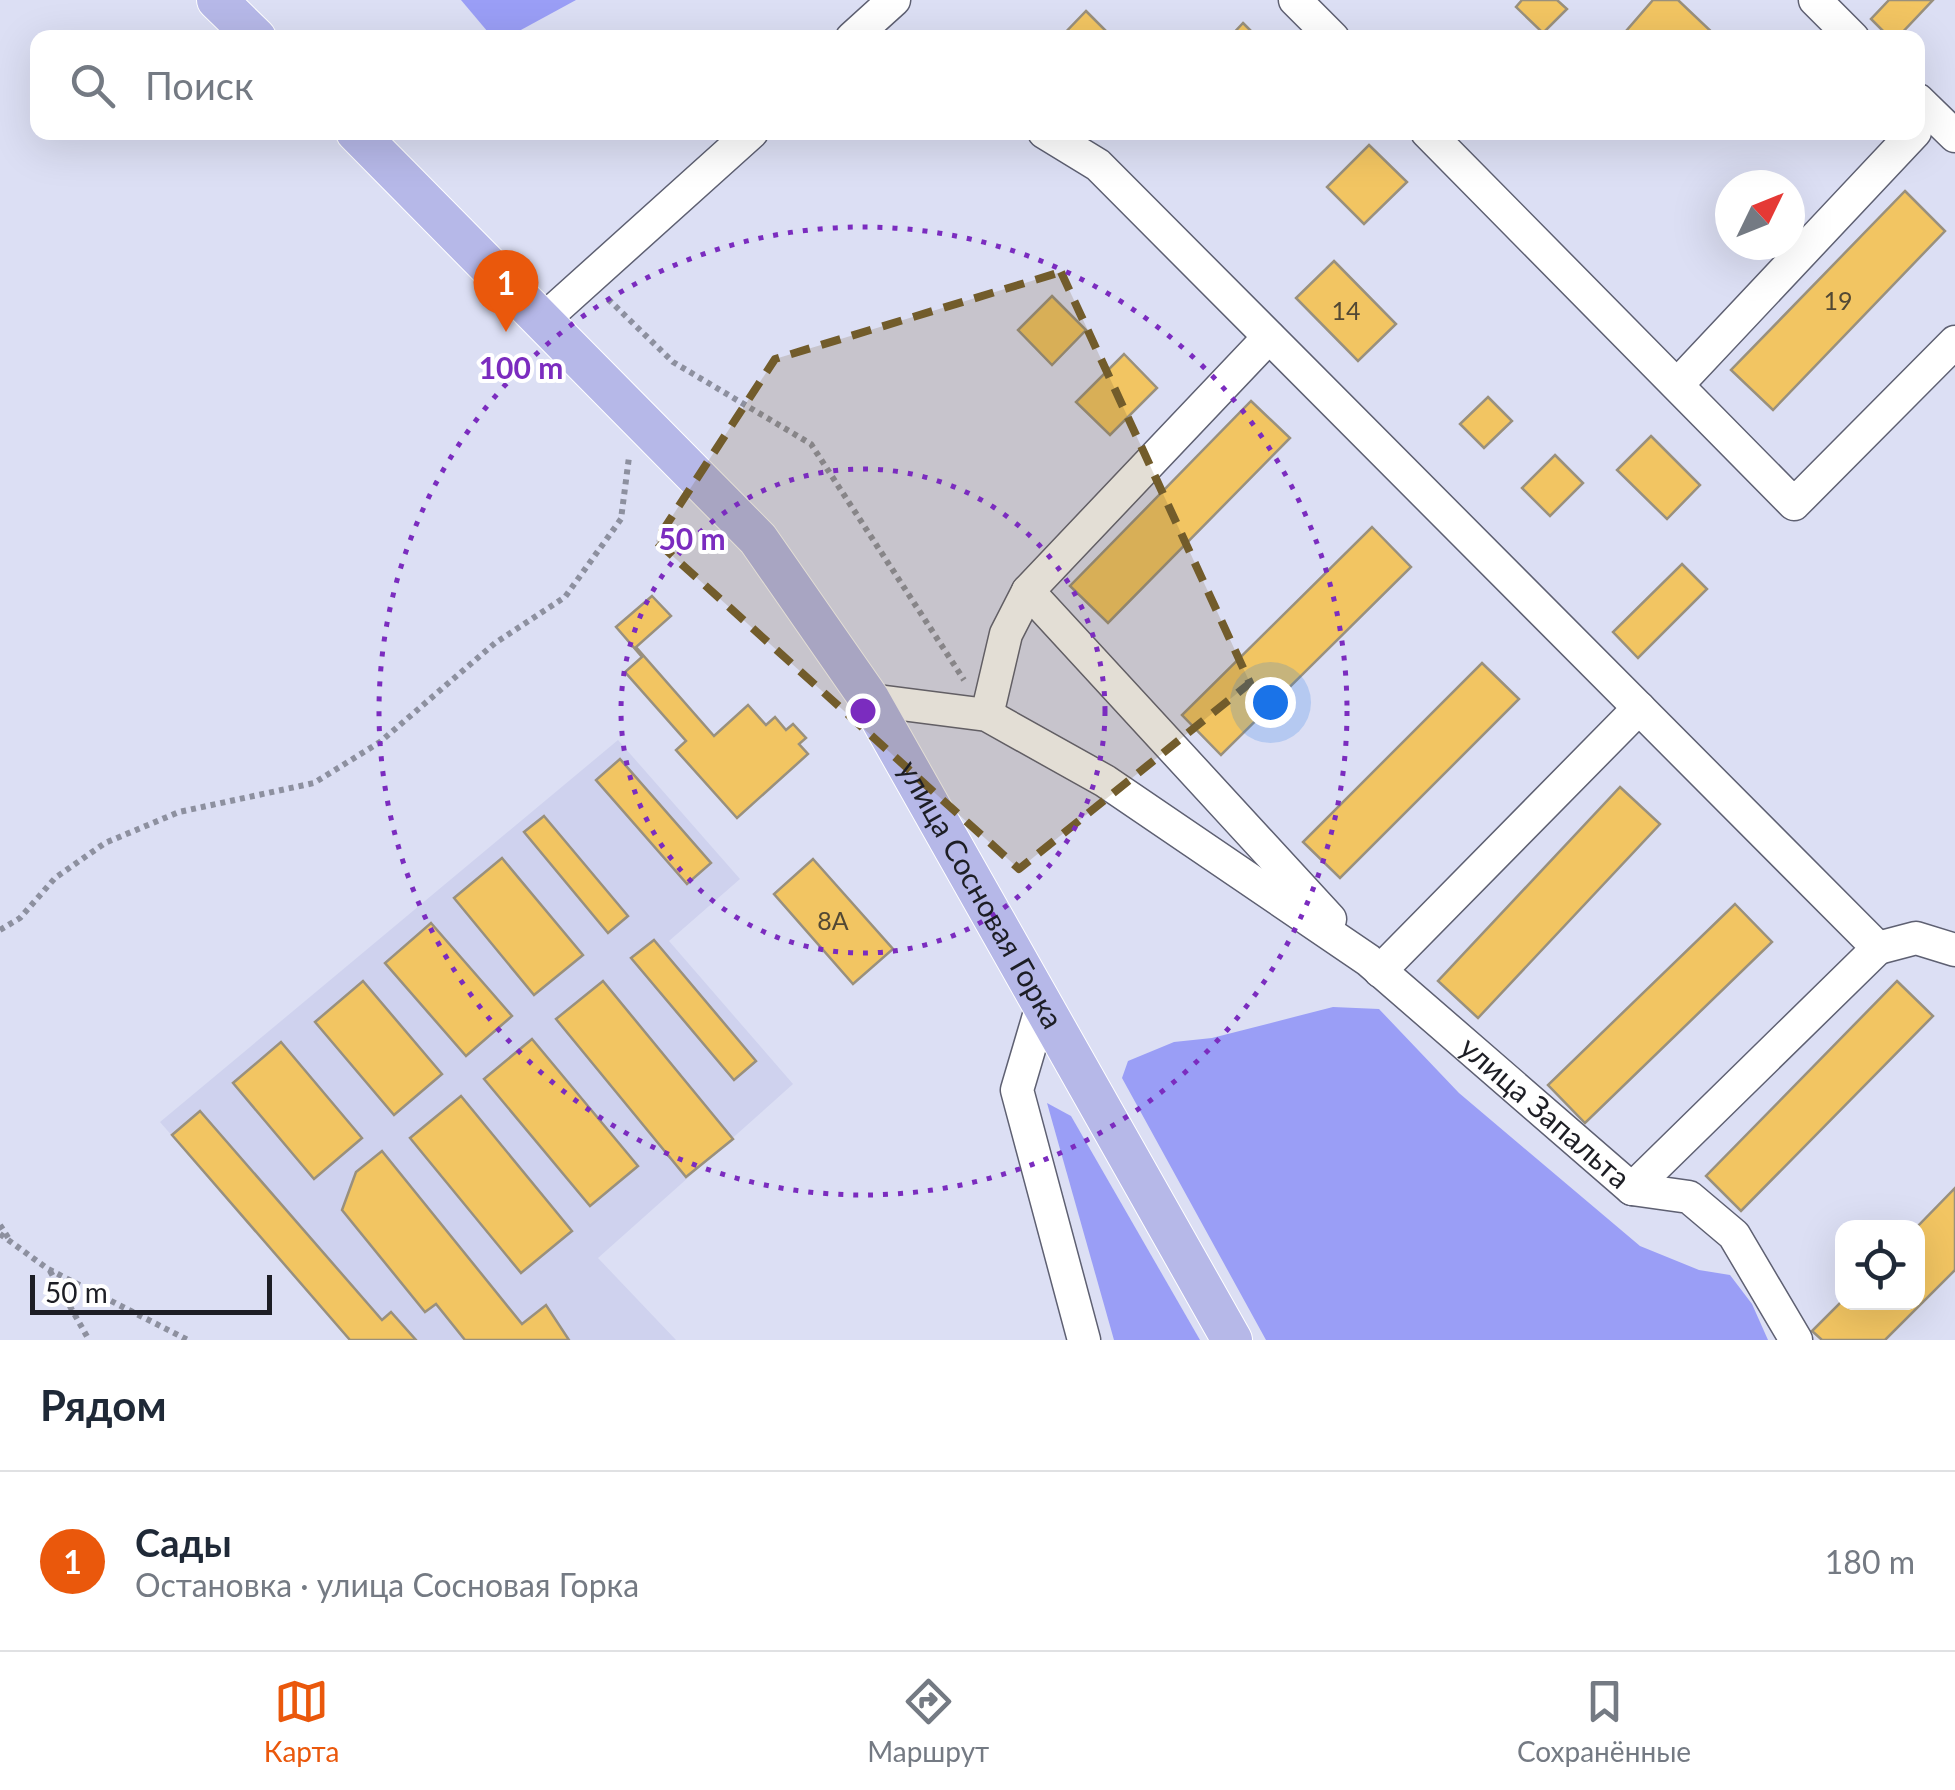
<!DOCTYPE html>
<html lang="ru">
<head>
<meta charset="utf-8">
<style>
  body { margin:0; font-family:Lato,sans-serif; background:#f6f6f7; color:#1f2937 }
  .controls { position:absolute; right:30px; bottom:30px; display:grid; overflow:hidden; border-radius:20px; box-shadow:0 10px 40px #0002 }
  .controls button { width:90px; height:90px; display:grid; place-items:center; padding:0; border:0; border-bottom:2px solid #e0e1e3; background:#fff; color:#1f2937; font:50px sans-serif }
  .compass { position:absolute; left:1715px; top:170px; width:90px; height:90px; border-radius:50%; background:#fff; box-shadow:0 10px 40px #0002; rotate:47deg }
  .scale { position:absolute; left:30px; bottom:25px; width:242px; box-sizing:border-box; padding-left:10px; border:5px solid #1d1e25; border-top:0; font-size:28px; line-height:35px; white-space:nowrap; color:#1d1e25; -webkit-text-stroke:8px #fff; paint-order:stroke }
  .you { position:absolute; left:1270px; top:702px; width:35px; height:35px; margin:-25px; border:8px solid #fff; border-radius:50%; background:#1a73e8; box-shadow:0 0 0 15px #1a73e833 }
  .badge { display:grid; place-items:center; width:65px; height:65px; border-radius:50%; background:#ea580c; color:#fff; font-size:32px; font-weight:700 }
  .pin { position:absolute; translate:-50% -82px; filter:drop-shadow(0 2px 5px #0008) }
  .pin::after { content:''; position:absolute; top:52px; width:35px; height:30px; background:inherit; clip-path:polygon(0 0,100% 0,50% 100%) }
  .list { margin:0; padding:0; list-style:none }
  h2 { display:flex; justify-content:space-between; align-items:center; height:130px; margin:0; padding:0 40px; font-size:42px }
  h2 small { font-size:32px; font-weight:400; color:#747a83 }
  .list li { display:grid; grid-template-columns:65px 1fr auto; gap:30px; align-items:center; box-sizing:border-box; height:180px; padding:0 40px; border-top:2px solid #e0e1e3 }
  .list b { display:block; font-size:38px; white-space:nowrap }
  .list p { margin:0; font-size:32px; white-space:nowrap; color:#747a83 }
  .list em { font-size:32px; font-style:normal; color:#747a83 }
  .icon { flex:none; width:55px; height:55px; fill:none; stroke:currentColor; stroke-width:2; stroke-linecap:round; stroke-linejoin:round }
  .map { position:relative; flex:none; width:1955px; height:1340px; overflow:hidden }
  .search { position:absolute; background:#fff; box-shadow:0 10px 40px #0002; left:30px; right:30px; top:30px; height:110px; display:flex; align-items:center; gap:25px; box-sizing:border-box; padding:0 35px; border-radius:20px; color:#747a83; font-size:38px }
  .sheet { height:310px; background:#fff }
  nav { display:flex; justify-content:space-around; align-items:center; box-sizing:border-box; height:140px; border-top:2px solid #e0e1e3; background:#fff; font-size:28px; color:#747a83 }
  nav a { display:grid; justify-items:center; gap:5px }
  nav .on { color:#ea580c }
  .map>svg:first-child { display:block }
  .built { fill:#cfd2ee }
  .forest { fill:#9a9ef6 }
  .building { fill:#f2c562; stroke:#99907d; stroke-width:2.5 }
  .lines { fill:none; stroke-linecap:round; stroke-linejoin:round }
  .minor-casing { stroke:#5e6072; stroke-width:35 }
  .major-casing { stroke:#fff; stroke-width:42 }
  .path { stroke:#8d909f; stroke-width:6; stroke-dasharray:5 5; stroke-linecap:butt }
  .minor { stroke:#fff; stroke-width:32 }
  .major { stroke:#b6b8e8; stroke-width:40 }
  .marked { fill:#725c2b; fill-opacity:0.2; stroke:#725c2b; stroke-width:8; stroke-dasharray:20 12; stroke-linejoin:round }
  .ring { fill:none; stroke:#7b2cbf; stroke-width:5; stroke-dasharray:5 10 }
  .labels { text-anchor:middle; stroke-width:8; stroke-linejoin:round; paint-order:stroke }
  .number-label { font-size:25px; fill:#524834 }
  .street-label { font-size:30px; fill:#1d1e25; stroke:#fff }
  .centre { fill:#7b2cbf; stroke:#fff; stroke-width:5 }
  .ring-label { font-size:30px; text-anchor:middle; font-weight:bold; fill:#7b2cbf; stroke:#fff; stroke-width:8; stroke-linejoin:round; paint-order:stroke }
</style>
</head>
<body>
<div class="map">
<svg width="1955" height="1340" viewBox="0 0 1955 1340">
  <rect width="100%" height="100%" fill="#dcdff4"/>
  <!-- built -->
  <path class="built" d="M618 740 740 879 669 941 793 1084 598 1258 676 1340H350L160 1122Z"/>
  <!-- forest -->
  <g class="forest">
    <path d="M461 0H576L508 37 493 38Z"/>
    <path d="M1333 1007 1379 1009 1459 1093 1640 1246 1699 1270 1730 1275 1752 1304 1768 1340H1266L1122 1078 1128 1061 1174 1042 1212 1038Z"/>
    <path d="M1047 1103 1071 1116 1200 1340H1114Z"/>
  </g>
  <!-- building -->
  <g class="building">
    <path d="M1522 0H1557L1567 9 1543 33 1516 7Z"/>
    <path d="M1653 0H1678L1717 37 1620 38Z"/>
    <path d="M1889 0H1933L1897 38H1890L1871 19Z"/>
    <path d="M1086 11 1113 38H1060Z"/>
    <path d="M1243 23 1258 38H1229Z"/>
    <path d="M1369 145 1407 182 1364 224 1327 187Z"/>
    <path d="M1905 191 1945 231 1773 410 1731 370Z"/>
    <path d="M1334 261 1396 324 1358 361 1296 298Z"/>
    <path d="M1052 296 1086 330 1052 365 1018 330Z"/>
    <path d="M1124 354 1157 388 1110 435 1076 402Z"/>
    <path d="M1488 397 1512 421 1484 448 1460 424Z"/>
    <path d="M1251 401 1290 438 1108 623 1070 586Z"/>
    <path d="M1651 436 1700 485 1667 519 1617 470Z"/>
    <path d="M1555 455 1583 483 1550 516 1522 488Z"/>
    <path d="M1372 527 1411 567 1221 755 1182 715Z"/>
    <path d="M1682 564 1707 589 1638 658 1613 632Z"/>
    <path d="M652 596 671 616 636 647 714 736 748 705 766 725 775 717 786 730 793 724 806 738 799 744 808 754 737 818 676 750 686 741 625 672 642 657 616 627Z"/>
    <path d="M1482 663 1519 699 1340 878 1303 842Z"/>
    <path d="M620 759 711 863 687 884 596 780Z"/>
    <path d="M1620 787 1660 824 1478 1018 1438 981Z"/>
    <path d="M544 816 628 916 608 933 524 832Z"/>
    <path d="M502 858 583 955 534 995 454 898Z"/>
    <path d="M813 859 893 949 853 984 774 894Z"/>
    <path d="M1735 904 1772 942 1585 1123 1548 1085Z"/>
    <path d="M431 923 512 1016 466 1056 385 963Z"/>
    <path d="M654 940 756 1061 734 1080 631 958Z"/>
    <path d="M363 981 442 1074 394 1115 315 1022Z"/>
    <path d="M603 981 733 1139 686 1177 556 1019Z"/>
    <path d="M1897 981 1933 1016 1741 1211 1706 1176Z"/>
    <path d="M532 1039 638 1166 590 1206 484 1079Z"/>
    <path d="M281 1042 362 1138 314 1179 233 1083Z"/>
    <path d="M461 1096 572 1231 521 1273 410 1138Z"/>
    <path d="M200 1111 382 1320 391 1312 416 1340H350L172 1135Z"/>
    <path d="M382 1151 522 1324 546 1305 569 1340H465L436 1304 425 1312 342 1210 356 1172Z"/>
    <path d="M1955 1188V1270L1885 1340H1822L1812 1331 1842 1301 1918 1302 1916 1228Z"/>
  </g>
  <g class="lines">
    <defs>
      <g id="minor">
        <path d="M1295 0 1333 38"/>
        <path d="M1815 0 1853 38"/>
        <path d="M852 38 894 0"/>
        <path d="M1918 100 1955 136"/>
        <path d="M1044 132 1098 165 1878 948 1632 1189"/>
        <path d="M1427 132 1794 504 1955 342"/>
        <path d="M542 321 752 132"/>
        <path d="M1678 384 1915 132"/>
        <path d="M1028 591 1330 919"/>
        <path id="s1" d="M870 700 987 715 1105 781 1368 960 1632 1189 1689 1197 1734 1235 1796 1340"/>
        <path d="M987 715 1006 634 1028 591 1269 337"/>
        <path d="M1878 948 1916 938 1955 950"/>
        <path d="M1380 971 1639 708"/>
        <path d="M1043 1002 1017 1090 1084 1340"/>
      </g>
      <g id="major">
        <path d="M217 0 256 38"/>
        <path id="s2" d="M356 132 758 539 870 700 1232 1340"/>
      </g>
    </defs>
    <!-- minor casing -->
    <use href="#minor" class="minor-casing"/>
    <!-- major casing -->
    <use href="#major" class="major-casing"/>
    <!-- path -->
    <g class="path">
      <path d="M608 299 673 362 811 444 964 680"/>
      <path d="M0 930 20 918 55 878 105 843 179 812 314 783 380 742 495 643 565 597 621 519 629 457"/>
      <path d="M0 1225 9 1239"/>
      <path d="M0 1234 48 1269 188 1340"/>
      <path d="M50 1271 89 1340"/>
    </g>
    <!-- minor -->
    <use href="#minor" class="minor"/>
    <!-- major -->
    <use href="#major" class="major"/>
  </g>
  <!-- marked area -->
  <path class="marked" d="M1061 272 1250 683 1019 869 656 541 775 359Z"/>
  <!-- distance rings -->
  <g class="ring">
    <circle cx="863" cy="711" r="242"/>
    <circle cx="863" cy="711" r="484"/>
  </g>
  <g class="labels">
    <!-- number labels -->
    <g class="number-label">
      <text x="1838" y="310">19</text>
      <text x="1346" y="320">14</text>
      <text x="833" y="930">8А</text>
    </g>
    <!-- street labels -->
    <g class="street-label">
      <text dy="10" stroke="none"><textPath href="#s2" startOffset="992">улица Сосновая Горка</textPath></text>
      <text dy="10" stroke="none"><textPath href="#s1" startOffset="805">улица Запальта</textPath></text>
    </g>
  </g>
  <circle cx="863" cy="711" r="15" class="centre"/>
  <g class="ring-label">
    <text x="521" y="379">100 m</text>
    <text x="692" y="550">50 m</text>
  </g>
</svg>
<div class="controls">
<button><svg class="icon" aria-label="locate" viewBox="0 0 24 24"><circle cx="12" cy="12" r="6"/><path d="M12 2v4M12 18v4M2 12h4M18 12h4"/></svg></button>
</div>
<svg class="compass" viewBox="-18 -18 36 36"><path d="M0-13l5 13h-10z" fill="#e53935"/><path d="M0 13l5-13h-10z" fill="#747a83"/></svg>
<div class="scale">50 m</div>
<div class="you"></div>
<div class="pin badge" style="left:506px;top:332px">1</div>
<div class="search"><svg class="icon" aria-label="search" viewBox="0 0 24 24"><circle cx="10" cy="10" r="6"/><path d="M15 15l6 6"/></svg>Поиск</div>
</div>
<section class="sheet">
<h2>Рядом<small></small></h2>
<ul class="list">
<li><span class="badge">1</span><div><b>Сады</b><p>Остановка · улица Сосновая Горка</p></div><em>180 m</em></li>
</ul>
</section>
<nav>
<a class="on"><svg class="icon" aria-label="map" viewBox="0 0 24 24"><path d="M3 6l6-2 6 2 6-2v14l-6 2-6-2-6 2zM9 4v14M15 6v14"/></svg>Карта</a>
<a><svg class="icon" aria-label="directions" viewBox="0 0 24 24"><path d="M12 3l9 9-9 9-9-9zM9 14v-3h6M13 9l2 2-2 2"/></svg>Маршрут</a>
<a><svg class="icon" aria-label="saved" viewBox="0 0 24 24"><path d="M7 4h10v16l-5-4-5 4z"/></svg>Сохранённые</a>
</nav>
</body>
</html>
